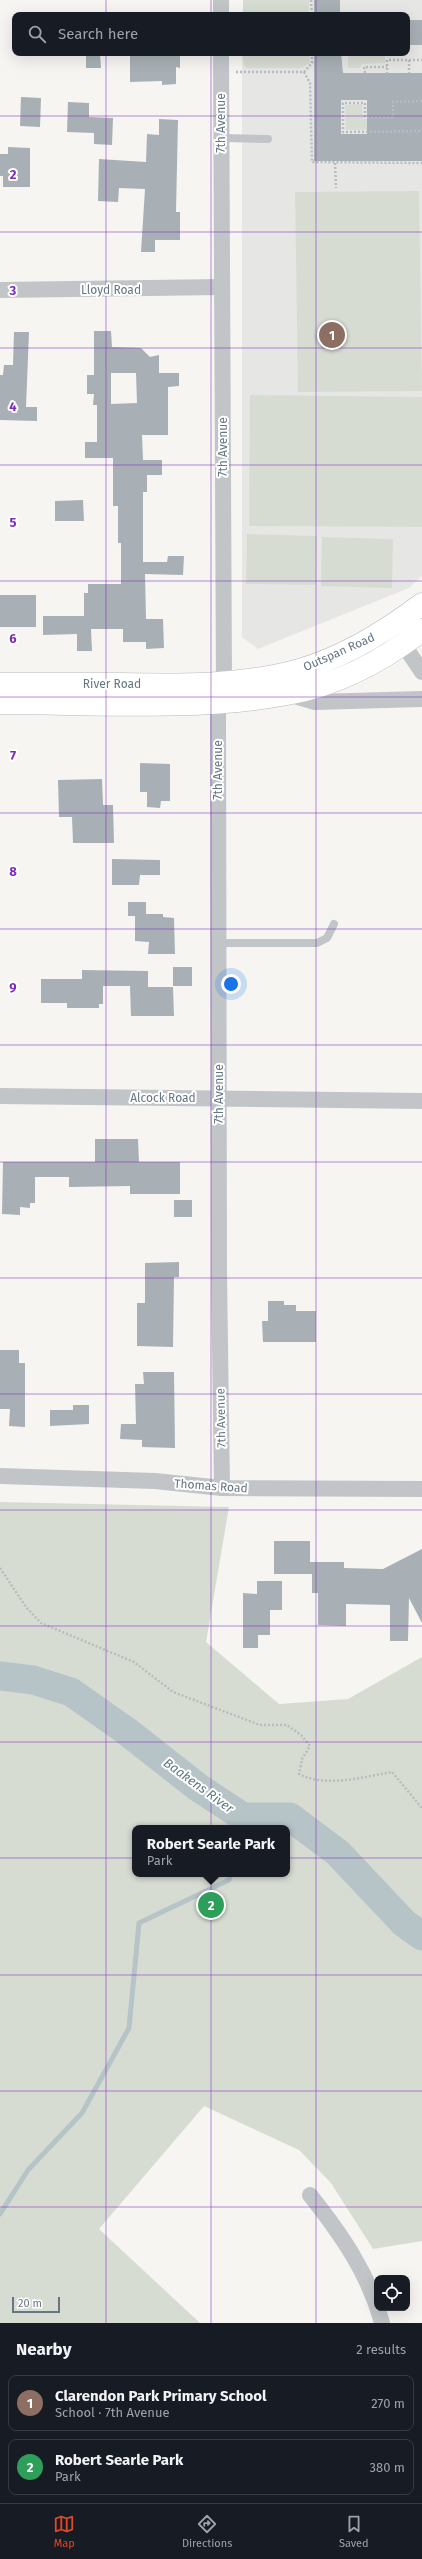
<!DOCTYPE html>
<html lang="en">
<head>
<meta charset="utf-8">
<style>
  body { margin:0; font-family:"Fira Sans",sans-serif; background:#20242c; color:#f1f3f6 }
  .controls { position:absolute; right:12px; bottom:12px; display:grid; overflow:hidden; border-radius:8px; box-shadow:0 4px 16px #0002 }
  .controls button { width:36px; height:36px; display:grid; place-items:center; padding:0; border:0; border-bottom:1px solid #363941; background:#171b24; color:#f1f3f6; font:20px sans-serif }
  .scale { position:absolute; left:12px; bottom:10px; width:48px; box-sizing:border-box; padding-left:4px; border:2px solid #657783; border-top:0; font-size:11px; line-height:14px; white-space:nowrap; color:#657783; -webkit-text-stroke:3px #fff; paint-order:stroke }
  .you { position:absolute; left:231px; top:984px; width:14px; height:14px; margin:-10px; border:3px solid #fff; border-radius:50%; background:#1a73e8; box-shadow:0 0 0 6px #1a73e833 }
  .badge { display:grid; place-items:center; width:26px; height:26px; border-radius:50%; background:#e04828; color:#fff; font-size:13px; font-weight:700 }
  .pin { position:absolute; translate:-50% -50%; border:2px solid #fff; box-shadow:0 1px 4px #0006 }
  .popup { position:absolute; left:132px; top:1825px; width:158px; height:52px; box-sizing:border-box; display:grid; place-content:center; border-radius:8px; background:#171b24; filter:drop-shadow(0 1px 3px #0005); font-size:13px; white-space:nowrap; color:#9ea1a6 }
  .popup b { font-size:15px; color:#f1f3f6 }
  .popup::after { content:''; position:absolute; left:50%; top:100%; margin-left:-8px; border:8px solid transparent; border-top-color:#171b24 }
  .list { margin:0; padding:0; list-style:none }
  h2 { display:flex; justify-content:space-between; align-items:center; height:52px; margin:0; padding:0 16px; font-size:17px }
  h2 small { font-size:13px; font-weight:400; color:#9ea1a6 }
  .list li { display:grid; grid-template-columns:26px 1fr auto; gap:12px; align-items:center; box-sizing:border-box; height:56px; margin:0 8px 8px; padding:0 8px; border:1px solid #363941; border-radius:8px }
  .list b { display:block; font-size:15px; white-space:nowrap }
  .list p { margin:0; font-size:13px; white-space:nowrap; color:#9ea1a6 }
  .list em { font-size:13px; font-style:normal; color:#9ea1a6 }
  .icon { flex:none; width:22px; height:22px; fill:none; stroke:currentColor; stroke-width:2; stroke-linecap:round; stroke-linejoin:round }
  .map { position:relative; flex:none; width:422px; height:2323px; overflow:hidden }
  .search { position:absolute; background:#171b24; box-shadow:0 4px 16px #0002; left:12px; right:12px; top:12px; height:44px; display:flex; align-items:center; gap:10px; box-sizing:border-box; padding:0 14px; border-radius:8px; color:#9ea1a6; font-size:15px }
  .sheet { height:180px; background:#171b24 }
  nav { display:flex; justify-content:space-around; align-items:center; box-sizing:border-box; height:56px; border-top:1px solid #363941; background:#171b24; font-size:11px; color:#9ea1a6 }
  nav a { display:grid; justify-items:center; gap:2px }
  nav .on { color:#e04828 }
  .map>svg:first-child { display:block }
  .built { fill:#e6e7e5 }
  .green { fill:#d7dcd3; fill-rule:evenodd }
  .lines { fill:none; stroke-linecap:round; stroke-linejoin:round }
  .stream { stroke:#b6c4c7; stroke-width:5 }
  .river { stroke:#b6c4c7; stroke-width:29 }
  .building { fill:#a8b0b5; fill-rule:evenodd }
  .secondary-casing { stroke:#b3b9bd; stroke-width:23 }
  .path { stroke:#b9bcbe; stroke-width:2.5; stroke-dasharray:2 2; stroke-linecap:butt }
  .lane { stroke:#c1c5c8; stroke-width:8 }
  .street { stroke:#c1c5c8; stroke-width:16 }
  .secondary { stroke:#fff; stroke-width:22 }
  .grid { fill:none; stroke:#7b2cbf; stroke-width:1; stroke-opacity:0.55 }
  .labels { text-anchor:middle; stroke-width:4; stroke-linejoin:round; paint-order:stroke }
  .street-label { font-size:12px; fill:#657783; stroke:#fff }
  .water-label { font-size:13px; font-style:italic; fill:#60797f; stroke:#fff }
  .grid-label { font-size:13px; text-anchor:middle; font-weight:bold; fill:#7b2cbf; stroke:#fff; stroke-width:4; stroke-linejoin:round; paint-order:stroke }
</style>
</head>
<body>
<div class="map">
<svg width="422" height="2323" viewBox="0 0 422 2323">
  <rect width="100%" height="100%" fill="#f6f5f2"/>
  <!-- built -->
  <path class="built" d="M243 0H422V576L409 588 258 649 242 637V53H407V15H243Z"/>
  <!-- green -->
  <g class="green">
    <rect x="243" y="0" width="66" height="15"/>
    <path d="M242 53H309L310 63 301 68H247L244 65Z"/>
    <path d="M360 53H385V63L362 64 360 68H348V55Z"/>
    <path d="M362 104 363 119H396V129L346 130 345 105Z"/>
    <path d="M419 191 422 391 298 392 295 192Z"/>
    <path d="M250 395 422 397V527L249 526Z"/>
    <path d="M247 534 317 536 316 585 246 584Z"/>
    <path d="M322 537 393 539 392 588 321 586Z"/>
    <path d="M0 1502 229 1507 206 1642 279 1704 348 1699 422 1657V2241L373 2249 331 2183 299 2150 204 2106 99 2229 200 2323H0ZM135 1828H287V1874H135Z"/>
  </g>
  <g class="lines">
    <!-- stream -->
    <g class="stream">
      <path d="M241 1828 243 1817"/>
      <path d="M0 2214 28 2170 82 2113 129 2028 139 1923 229 1880 230 1874"/>
    </g>
    <!-- river -->
    <path class="river" d="M0 1676 33 1680 71 1692 125 1730 199 1788 243 1817H290L338 1853 404 1923 422 1936"/>
  </g>
  <!-- building -->
  <g class="building">
    <rect x="314" y="0" width="26" height="15"/>
    <rect x="407" y="20" width="15" height="25"/>
    <path d="M86 53H100L101 68H86Z"/>
    <path d="M130 53H180V68L176 67V84L162 85V81L130 82Z"/>
    <path d="M314 53H341L343 73H422V161H314ZM341 100H367V134H341Z"/>
    <path d="M21 97 41 98 40 127 20 126Z"/>
    <path d="M68 102 89 103V117L113 118 112 145 94 144V133L67 132Z"/>
    <path d="M159 119 178 120 176 212H180V240H155V252H141L145 189 119 188 118 202 98 201 99 159 146 162 147 134 159 135Z"/>
    <path d="M8 147 30 148V187H3V176H0V154H8Z"/>
    <path d="M94 331H111L112 347 141 348 150 357 159 355V373H179V386L168 387V435H142L143 460H162V475H147V492H143V562H167L168 556H184L183 575 145 574 146 619H163L164 648 146 649V642H123V629H91L92 651H77V634L43 635V616H84V593H88V584H121V543H118V506H113V458H85V442H97V405H93L94 394H87V375H94ZM111 373H136L137 403 111 404Z"/>
    <path d="M14 332H29L26 407H37V421L0 420V375H3L4 365H13Z"/>
    <path d="M83 500 84 521H55V501Z"/>
    <rect x="0" y="595" width="36" height="32"/>
    <path d="M140 763 170 764V801H161L160 808 147 807V792H140Z"/>
    <path d="M102 779 103 805H113L114 843H73L72 817H59L58 780Z"/>
    <path d="M112 859 160 860V875H140L139 885H112Z"/>
    <path d="M128 902H146V914H163V917L174 918 175 954H148L149 942 135 941V916H128Z"/>
    <rect x="173" y="967" width="19" height="19"/>
    <path d="M82 970 148 971V987H173L174 1016H131L130 986H103V1004H99V1008H67V1003H41V979H82Z"/>
    <path d="M95 1139H138L139 1162H180V1194H130V1186L69 1187V1177H35V1203H30V1208L20 1207V1215L2 1214 3 1162H95Z"/>
    <rect x="174" y="1200" width="18" height="17"/>
    <path d="M179 1262V1277H174L173 1347 137 1346V1303H145V1263Z"/>
    <path d="M268 1301H284V1305H296V1311H316V1342H263L262 1321H268Z"/>
    <path d="M0 1350H19V1363H25V1427L9 1426 10 1409H0Z"/>
    <path d="M143 1372H174L175 1448 142 1447V1440L120 1439 121 1424H136L135 1384H144Z"/>
    <path d="M73 1405H89V1424L50 1426V1410H73Z"/>
    <path d="M274 1541H310V1562H344V1568L383 1569 422 1549V1623L409 1598 408 1641H390V1605L346 1604V1626L318 1625V1593H312V1574H274Z"/>
    <path d="M257 1581H282V1610H270V1635H258V1648H243V1593L257 1594Z"/>
  </g>
  <g class="lines">
    <defs>
      <g id="secondary">
        <path d="M0 684C41 684 81 684 122 684 181 685 242 686 299 670 345 657 385 632 422 604"/>
        <path d="M0 703C91 703 197 711 287 694 336 685 383 661 422 630"/>
      </g>
    </defs>
    <!-- secondary casing -->
    <use href="#secondary" class="secondary-casing"/>
    <!-- path -->
    <g class="path">
      <path d="M311 0 312 15"/>
      <path d="M409 60V73"/>
      <path d="M236 72H304L312 63V53"/>
      <path d="M304 72 310 83 312 162 422 163"/>
      <path d="M365 73 364 67H387"/>
      <path d="M387 74V60H422"/>
      <path d="M422 101 393 102V117H365V103H343V132L422 131"/>
      <path d="M335 163 336 188"/>
      <path d="M0 1568 26 1607 41 1623 134 1662 173 1692 260 1725H287L301 1735 310 1746 302 1759 299 1774C327 1788 362 1777 392 1772L422 1808"/>
    </g>
    <!-- lane -->
    <g class="lane">
      <path d="M221 138 268 139"/>
      <path d="M219 943H317L327 938 334 924"/>
    </g>
    <!-- street -->
    <g class="street">
      <path d="M221 0V15"/>
      <path d="M221 53 224 683 218 702 219 1273 222 1488"/>
      <path d="M0 290 222 287"/>
      <path d="M397 635 422 672"/>
      <path d="M288 694 315 702 422 699"/>
      <path d="M0 1096 422 1101"/>
      <path d="M0 1476 155 1481 222 1488 422 1489"/>
      <path d="M310 2195C341 2234 369 2274 382 2323"/>
    </g>
    <!-- secondary -->
    <use href="#secondary" class="secondary"/>
  </g>
  <!-- grid -->
  <path class="grid" d="M106 0V15M211 0V15M316 0V15M106 53V2323M211 53V2323M316 53V2323M0 116H422M0 232H422M0 348H422M0 465H422M0 581H422M0 697H422M0 813H422M0 929H422M0 1045H422M0 1162H422M0 1278H422M0 1394H422M0 1510H422M0 1626H422M0 1742H422M0 1858H422M0 1975H422M0 2091H422M0 2207H422"/>
  <g class="labels">
    <!-- street labels -->
    <g class="street-label">
      <text transform="translate(221 123) rotate(-90)" y="4">7th Avenue</text>
      <text x="111" y="294">Lloyd Road</text>
      <text transform="translate(223 447) rotate(-90)" y="4">7th Avenue</text>
      <text transform="translate(339 652) rotate(-24)" y="4">Outspan Road</text>
      <text x="112" y="688">River Road</text>
      <text transform="translate(218 770) rotate(-90)" y="4">7th Avenue</text>
      <text transform="translate(219 1094) rotate(-90)" y="4">7th Avenue</text>
      <text x="163" y="1102">Alcock Road</text>
      <text transform="translate(221 1418) rotate(-91)" y="4">7th Avenue</text>
      <text transform="translate(211 1486) rotate(4)" y="4">Thomas Road</text>
    </g>
    <!-- water labels -->
    <g class="water-label">
      <text transform="translate(199 1785) rotate(36)" y="5">Baakens River</text>
    </g>
  </g>
  <g class="grid-label">
    <text x="13" y="179">2</text>
    <text x="13" y="295">3</text>
    <text x="13" y="411">4</text>
    <text x="13" y="527">5</text>
    <text x="13" y="643">6</text>
    <text x="13" y="760">7</text>
    <text x="13" y="876">8</text>
    <text x="13" y="992">9</text>
  </g>
</svg>
<div class="controls">
<button><svg class="icon" aria-label="locate" viewBox="0 0 24 24"><circle cx="12" cy="12" r="6"/><path d="M12 2v4M12 18v4M2 12h4M18 12h4"/></svg></button>
</div>
<div class="scale">20 m</div>
<div class="you"></div>
<div class="pin badge" style="left:332px;top:335px;background:#8d6e63">1</div>
<div class="pin badge" style="left:211px;top:1905px;background:#2e9e5b">2</div>
<div class="popup"><b>Robert Searle Park</b>Park</div>
<div class="search"><svg class="icon" aria-label="search" viewBox="0 0 24 24"><circle cx="10" cy="10" r="6"/><path d="M15 15l6 6"/></svg>Search here</div>
</div>
<section class="sheet">
<h2>Nearby<small>2 results</small></h2>
<ul class="list">
<li><span class="badge" style="background:#8d6e63">1</span><div><b>Clarendon Park Primary School</b><p>School · 7th Avenue</p></div><em>270 m</em></li>
<li><span class="badge" style="background:#2e9e5b">2</span><div><b>Robert Searle Park</b><p>Park</p></div><em>380 m</em></li>
</ul>
</section>
<nav>
<a class="on"><svg class="icon" aria-label="map" viewBox="0 0 24 24"><path d="M3 6l6-2 6 2 6-2v14l-6 2-6-2-6 2zM9 4v14M15 6v14"/></svg>Map</a>
<a><svg class="icon" aria-label="directions" viewBox="0 0 24 24"><path d="M12 3l9 9-9 9-9-9zM9 14v-3h6M13 9l2 2-2 2"/></svg>Directions</a>
<a><svg class="icon" aria-label="saved" viewBox="0 0 24 24"><path d="M7 4h10v16l-5-4-5 4z"/></svg>Saved</a>
</nav>
</body>
</html>
